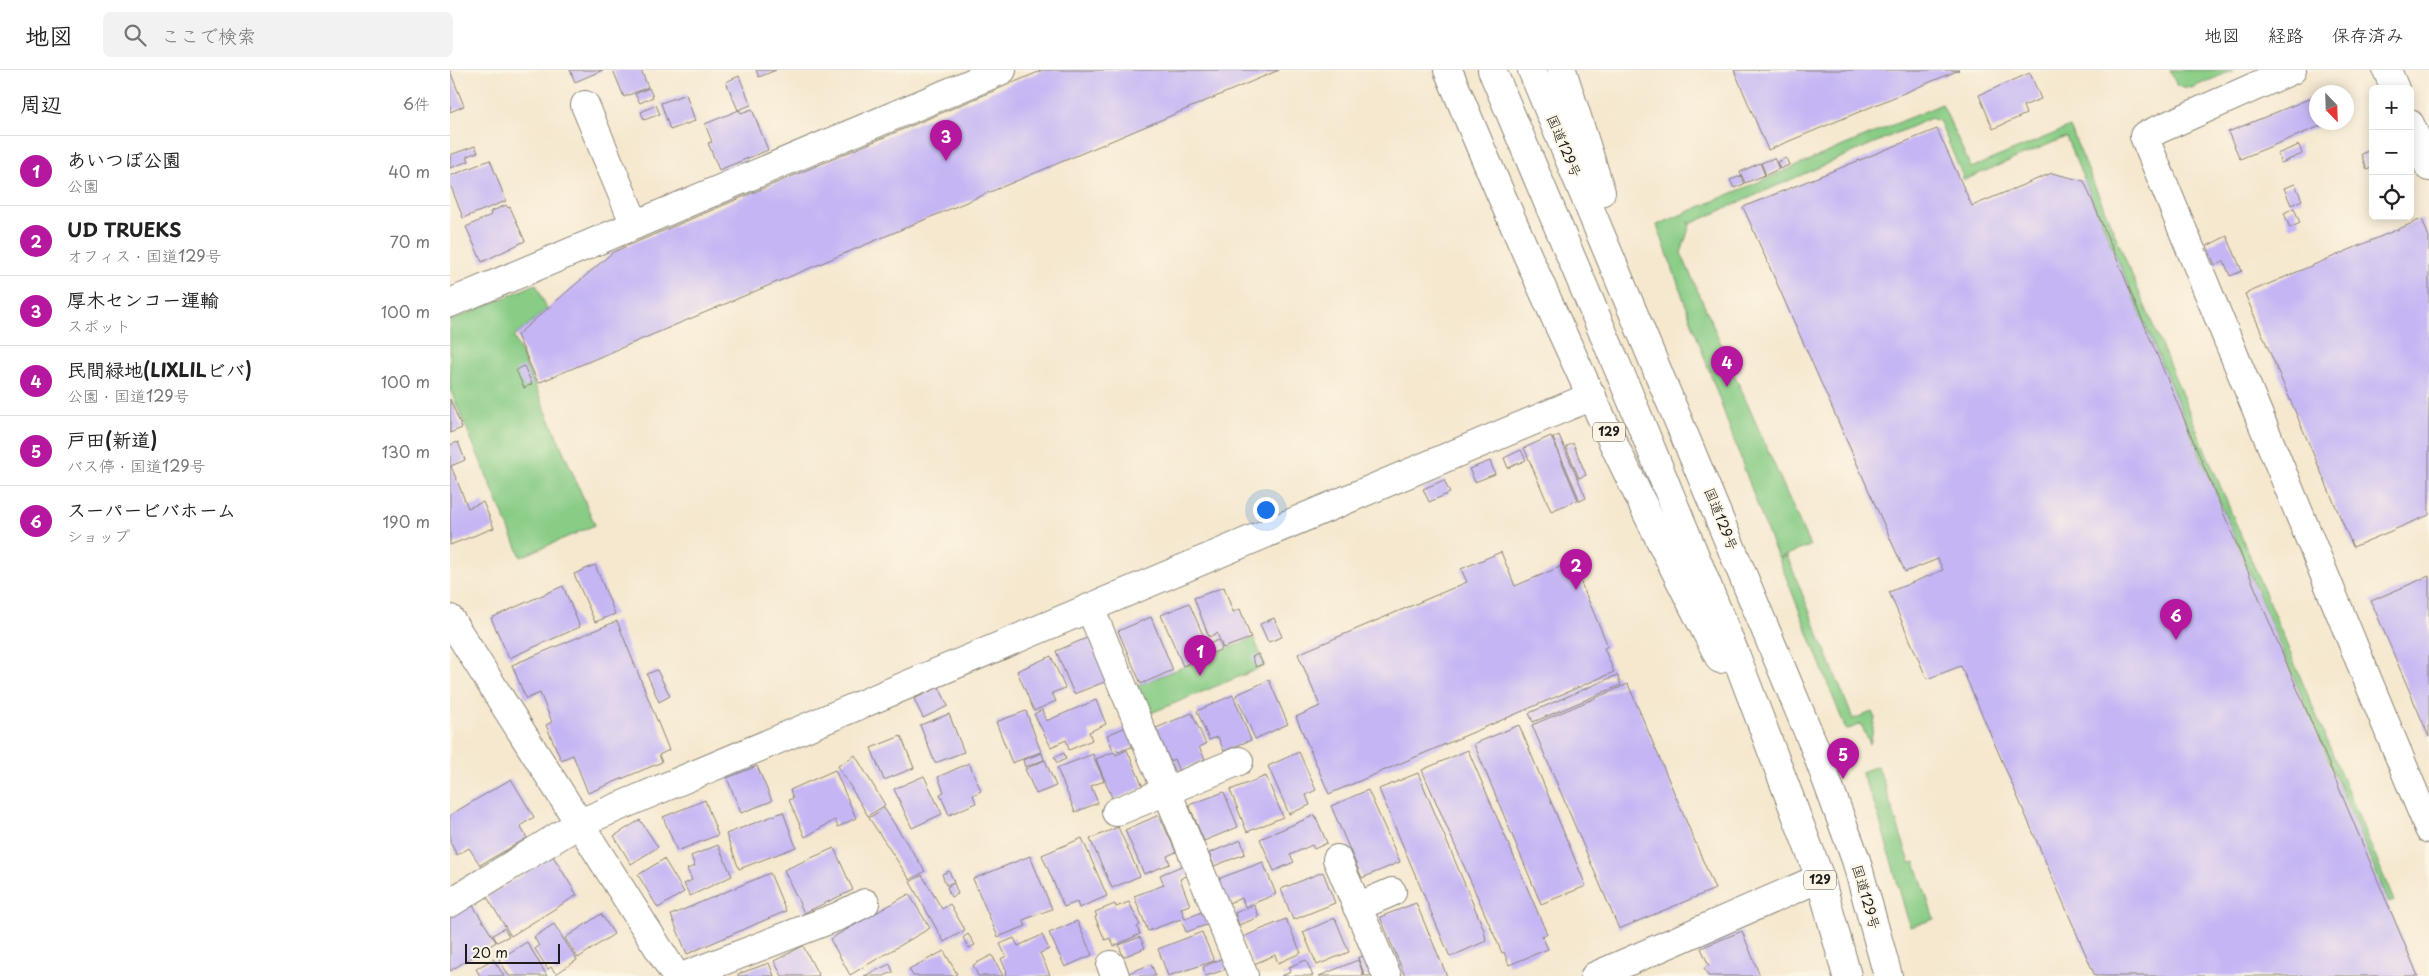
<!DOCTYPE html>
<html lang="ja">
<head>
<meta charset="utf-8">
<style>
  body { margin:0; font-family:"Playpen Sans","Klee One",sans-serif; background:#f2f2f2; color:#222 }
  .controls { position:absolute; right:15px; top:15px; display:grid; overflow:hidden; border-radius:8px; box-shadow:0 2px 12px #0003 }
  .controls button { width:45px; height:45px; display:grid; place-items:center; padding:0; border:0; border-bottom:1px solid #e0e0e0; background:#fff; color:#222; font:25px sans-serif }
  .compass { position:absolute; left:1859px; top:15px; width:45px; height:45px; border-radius:50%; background:#fff; box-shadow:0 2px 12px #0003; rotate:157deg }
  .scale { position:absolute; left:15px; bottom:12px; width:95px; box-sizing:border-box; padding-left:5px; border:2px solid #1c1c1c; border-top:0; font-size:14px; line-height:18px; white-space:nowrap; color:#1c1c1c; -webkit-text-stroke:4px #fcf5e5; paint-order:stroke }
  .you { position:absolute; left:815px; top:439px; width:18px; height:18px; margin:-12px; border:4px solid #fff; border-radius:50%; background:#1a73e8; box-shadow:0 0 0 8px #1a73e833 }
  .badge { display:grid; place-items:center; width:32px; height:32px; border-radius:50%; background:#b5179e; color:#fff; font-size:16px; font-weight:700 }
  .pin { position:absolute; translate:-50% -41px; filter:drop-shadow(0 1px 2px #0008) }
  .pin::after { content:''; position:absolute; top:26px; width:18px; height:15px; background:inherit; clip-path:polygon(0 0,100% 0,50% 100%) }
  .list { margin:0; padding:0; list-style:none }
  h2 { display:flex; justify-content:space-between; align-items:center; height:65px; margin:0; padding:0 20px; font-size:21px }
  h2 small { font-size:16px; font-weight:400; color:#767676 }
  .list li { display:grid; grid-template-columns:32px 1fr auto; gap:15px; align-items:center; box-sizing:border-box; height:70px; padding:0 20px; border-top:1px solid #e0e0e0 }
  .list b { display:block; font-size:19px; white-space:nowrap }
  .list p { margin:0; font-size:16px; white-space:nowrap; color:#767676 }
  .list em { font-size:16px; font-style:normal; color:#767676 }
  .icon { flex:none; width:28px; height:28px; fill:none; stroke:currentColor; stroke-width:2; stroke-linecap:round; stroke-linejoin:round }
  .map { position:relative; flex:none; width:1979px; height:906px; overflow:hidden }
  header { display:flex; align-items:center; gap:30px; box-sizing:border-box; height:70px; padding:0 25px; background:#fff; border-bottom:1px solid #e0e0e0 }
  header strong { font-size:24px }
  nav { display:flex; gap:28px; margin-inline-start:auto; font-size:18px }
  .search { width:350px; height:45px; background:#f2f2f2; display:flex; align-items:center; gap:12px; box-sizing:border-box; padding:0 18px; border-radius:8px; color:#767676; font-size:19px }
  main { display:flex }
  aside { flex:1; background:#fff }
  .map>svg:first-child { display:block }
  .green { fill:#88cc85; stroke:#527450 }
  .building { fill:#c5b5f4 }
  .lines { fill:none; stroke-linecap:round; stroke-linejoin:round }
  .minor-casing { stroke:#888276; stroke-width:30 }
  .highway-casing { stroke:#888276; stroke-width:30 }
  .minor { stroke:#fff; stroke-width:28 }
  .highway { stroke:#fff; stroke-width:28 }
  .labels { text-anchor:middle; stroke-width:4; stroke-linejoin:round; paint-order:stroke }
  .shield { fill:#fcf5e5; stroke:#5f5d58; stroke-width:1 }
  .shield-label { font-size:12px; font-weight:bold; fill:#1c1c1c }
  .street-label { font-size:14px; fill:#1c1c1c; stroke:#fcf5e5 }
</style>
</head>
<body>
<header>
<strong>地図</strong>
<div class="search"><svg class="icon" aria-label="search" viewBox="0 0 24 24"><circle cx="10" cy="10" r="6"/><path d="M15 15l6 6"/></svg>ここで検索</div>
<nav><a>地図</a><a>経路</a><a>保存済み</a></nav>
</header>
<main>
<aside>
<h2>周辺<small>6件</small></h2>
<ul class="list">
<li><span class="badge">1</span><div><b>あいつぼ公園</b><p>公園</p></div><em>40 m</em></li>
<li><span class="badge">2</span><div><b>UD TRUEKS</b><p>オフィス · 国道129号</p></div><em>70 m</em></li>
<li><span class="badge">3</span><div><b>厚木センコー運輸</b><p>スポット</p></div><em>100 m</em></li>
<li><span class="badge">4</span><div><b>民間緑地(LIXLILビバ)</b><p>公園 · 国道129号</p></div><em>100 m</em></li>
<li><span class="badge">5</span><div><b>戸田(新道)</b><p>バス停 · 国道129号</p></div><em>130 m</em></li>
<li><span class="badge">6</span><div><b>スーパービバホーム</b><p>ショップ</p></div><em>190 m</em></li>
</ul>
</aside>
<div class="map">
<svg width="1979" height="906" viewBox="0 0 1979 906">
  <rect width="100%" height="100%" fill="#fcf5e5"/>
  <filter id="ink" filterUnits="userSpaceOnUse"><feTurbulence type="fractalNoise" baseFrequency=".02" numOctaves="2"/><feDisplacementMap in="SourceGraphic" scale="10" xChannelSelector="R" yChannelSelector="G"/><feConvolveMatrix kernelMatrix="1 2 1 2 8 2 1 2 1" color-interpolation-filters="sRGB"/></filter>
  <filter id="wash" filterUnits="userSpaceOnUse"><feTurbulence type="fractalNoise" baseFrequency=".0096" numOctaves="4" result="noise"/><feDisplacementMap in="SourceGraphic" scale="20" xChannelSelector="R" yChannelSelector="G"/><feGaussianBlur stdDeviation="1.12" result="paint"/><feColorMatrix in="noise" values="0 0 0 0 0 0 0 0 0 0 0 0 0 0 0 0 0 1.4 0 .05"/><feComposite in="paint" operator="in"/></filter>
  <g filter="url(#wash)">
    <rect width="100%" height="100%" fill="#f5e8cf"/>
    <!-- green -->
    <g class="green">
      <path d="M1720 0H1784L1741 18 1727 16Z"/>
      <path d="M1492 34 1521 98 1620 57 1944 831 1939 833 1616 67 1514 110 1490 52 1481 48 1240 154 1239 151 1240 155 1231 183 1360 476 1328 488 1313 451 1207 155Z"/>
      <path d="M86 214 97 239 64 267 145 455 71 487 0 319V251Z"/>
      <path d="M1337 486 1403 649 1422 642 1425 648 1420 674 1411 654 1396 660 1329 489Z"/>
      <path d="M804 568 815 596 696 645 684 617Z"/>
      <path d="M1428 696 1460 793 1465 792 1484 849 1460 857 1428 744 1411 702Z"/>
    </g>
    <g id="blocks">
      <!-- building -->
      <g class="building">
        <path d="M120 0H153L125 12Z"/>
        <path d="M163 0H191L198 17 174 27Z"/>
        <path d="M306 0H326L309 7Z"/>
        <path d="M593 0H829L88 313 67 265 163 182Z"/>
        <path d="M1284 0H1509L1318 80Z"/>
        <path d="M0 1 14 36 0 42Z"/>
        <path d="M1580 3 1591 29 1573 36 1576 44 1543 59 1529 25Z"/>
        <path d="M289 6 301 35 288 40 276 12Z"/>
        <path d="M199 18 203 27 190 33 185 24Z"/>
        <path d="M236 24 245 51 220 60 211 33Z"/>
        <path d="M1866 26V52L1878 53 1790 89 1778 62Z"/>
        <path d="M206 35 210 44 194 50 191 42Z"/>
        <path d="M302 39 318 80 269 100 258 73 262 72 255 54 289 40 291 43Z"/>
        <path d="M1487 59 1522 136 1602 103 1634 111 1968 906H1645L1511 596 1477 609 1439 522 1493 500 1488 489 1455 502 1293 137Z"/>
        <path d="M1849 75 1852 84 1831 93 1827 84Z"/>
        <path d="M25 76 28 82 17 86 19 91 0 98V85Z"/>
        <path d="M1923 79V97L1917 100 1911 84Z"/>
        <path d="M1324 88 1329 99 1316 105 1311 93Z"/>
        <path d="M1336 88 1339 95 1330 99 1327 92Z"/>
        <path d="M40 90 56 131 13 148 0 114V106Z"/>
        <path d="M1310 93 1315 105 1295 113 1290 102Z"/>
        <path d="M1291 106 1294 114 1284 118 1280 110Z"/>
        <path d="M1845 114 1852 130 1841 135 1834 118Z"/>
        <path d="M56 135 58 138 60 137 75 171 32 192 16 157 41 145 40 142Z"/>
        <path d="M1844 138 1850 153 1840 158 1834 143Z"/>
        <path d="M1972 149 1979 167V445L1903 477 1795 224Z"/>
        <path d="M1777 166 1792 201 1780 206 1774 191 1765 195 1757 176Z"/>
        <path d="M74 296 82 314 74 318 66 300Z"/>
        <path d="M0 329 12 358 0 363Z"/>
        <path d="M1109 365 1136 428 1130 431 1103 368Z"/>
        <path d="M1101 366 1128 430 1101 441 1074 378Z"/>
        <path d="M8 372 15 390 1 396 18 438 33 432 44 458 0 475V375Z"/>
        <path d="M1123 373 1136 405 1129 408 1116 377Z"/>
        <path d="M1071 380 1076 390 1058 398 1054 388Z"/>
        <path d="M1040 391 1045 404 1025 412 1019 399Z"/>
        <path d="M994 410 1000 423 979 432 973 419Z"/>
        <path d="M1051 482 1065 516 1122 492 1158 576 1154 578 1164 602 879 724 846 647 870 636 848 584 1017 512 1011 499Z"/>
        <path d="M145 495 165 544 145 552 124 504Z"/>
        <path d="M1979 506V667L1921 531Z"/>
        <path d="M113 516 130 557 59 588 41 548Z"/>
        <path d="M774 517 783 542 790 539 801 568 773 578 767 563 759 567 744 528Z"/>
        <path d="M739 533 761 583 733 596 711 545Z"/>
        <path d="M701 547 723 600 691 614 668 561Z"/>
        <path d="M824 548 832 567 818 572 810 554Z"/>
        <path d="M167 551 219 680 209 685 212 692 138 723 123 685 111 690 96 655 102 652 90 623 76 629 62 595Z"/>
        <path d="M639 567 657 611 624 624 606 581Z"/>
        <path d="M768 570 772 579 763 583 759 574Z"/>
        <path d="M808 584 813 594 806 597 802 587Z"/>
        <path d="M601 586 615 618 602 623 606 631 584 641 567 601Z"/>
        <path d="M207 600 220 626 209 632 197 604Z"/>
        <path d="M1167 605 1171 615 1083 652 1079 643Z"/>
        <path d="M819 610 838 654 805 669 786 625Z"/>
        <path d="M1178 614 1265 819 1169 859 1082 655Z"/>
        <path d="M489 617 498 636 473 648 464 629Z"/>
        <path d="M783 625 801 670 774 681 768 667 759 670 747 641Z"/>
        <path d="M646 630 656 654 639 662 642 670 619 680 616 670 601 677 584 644 592 640 596 651Z"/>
        <path d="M576 641 591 682 562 693 546 652Z"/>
        <path d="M742 643 756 674 749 677 755 689 729 701 724 689 720 691 706 658Z"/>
        <path d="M499 644 514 682 485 693 470 655Z"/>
        <path d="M1069 655 1136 816 1091 834 1024 674Z"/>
        <path d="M676 657 684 676 668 682 666 679 663 680 657 665Z"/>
        <path d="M451 666 464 698 434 710 421 678Z"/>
        <path d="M677 680 693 717 663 730 646 689 664 682 666 685Z"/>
        <path d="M1018 680 1097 864 1092 866 1098 879 1059 895 1054 882 1052 883 972 700Z"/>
        <path d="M849 682 866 720 856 725 860 735 839 744 818 696Z"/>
        <path d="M592 683 594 690 575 697 573 690Z"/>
        <path d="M614 683 616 689 607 693 604 687Z"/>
        <path d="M643 684 654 711 641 716 648 733 625 742 607 698Z"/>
        <path d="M405 685 435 735 418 746 388 696Z"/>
        <path d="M595 690 606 716 586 724 575 699Z"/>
        <path d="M519 693 531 721 523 725 526 733 499 745 490 724 494 722 488 707Z"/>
        <path d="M307 696 322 731 291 743 277 708Z"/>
        <path d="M385 700 406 748 388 757 385 750 355 767 339 730 343 728 340 720Z"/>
        <path d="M968 703 1034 860 1036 871 1000 887 929 719Z"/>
        <path d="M474 706 492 744 462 758 444 719Z"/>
        <path d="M816 706 833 747 797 762 780 720Z"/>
        <path d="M61 709 84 747 70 756 77 768 30 795 19 778 7 785 0 772V745Z"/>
        <path d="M918 720 950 792 912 808 881 736Z"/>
        <path d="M774 722 788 757 754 771 739 735Z"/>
        <path d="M255 730 268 765 227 781 213 747Z"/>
        <path d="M434 738 475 801 460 810 419 748Z"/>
        <path d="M333 742 346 777 289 799 276 764Z"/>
        <path d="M709 745 726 782 717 786 720 794 694 804 675 760Z"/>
        <path d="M865 745 877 773 864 779 862 775 840 785 844 792 824 801 810 769Z"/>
        <path d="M190 750 208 777 181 794 164 766Z"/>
        <path d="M668 757 690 806 662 818 640 769Z"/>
        <path d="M632 768 657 826 629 838 627 832 614 837 592 785Z"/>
        <path d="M791 770 795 784 764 796 759 783Z"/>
        <path d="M268 775 282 806 240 826 234 814 242 810 237 799 245 796 241 786Z"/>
        <path d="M384 778 403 820 354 843 334 800Z"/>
        <path d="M103 786 127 825 61 866 37 827Z"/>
        <path d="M580 786 602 839 573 850 576 856 548 867 523 809Z"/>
        <path d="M214 789 234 822 208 838 188 805Z"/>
        <path d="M813 792 826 824 795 837 792 828 778 833 768 809Z"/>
        <path d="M734 795 738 805 730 809 740 835 731 838 735 849 754 841 759 854 736 862 731 849 698 861 684 826 714 815 710 805Z"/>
        <path d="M499 801 504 812 496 815 492 804Z"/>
        <path d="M873 802 885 833 843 850 831 819Z"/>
        <path d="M320 803 336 841 237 884 221 845Z"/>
        <path d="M472 805 492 839 500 834 515 860 494 872 460 812Z"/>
        <path d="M504 813 508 824 501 827 497 817Z"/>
        <path d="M459 824 480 858 400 905 380 869Z"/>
        <path d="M679 832 690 855 687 857 690 864 664 876 660 868 655 870 645 847 647 846 645 842 665 834 666 837Z"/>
        <path d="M966 833 997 906H955L930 847Z"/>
        <path d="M22 834 46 872 0 901V848Z"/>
        <path d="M804 835 809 847 789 855 785 843Z"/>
        <path d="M151 844 164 864 128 888 115 868Z"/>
        <path d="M885 848 899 882 867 895 853 862Z"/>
        <path d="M836 849 851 883 828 893 825 885 804 894 793 867Z"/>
        <path d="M627 851 642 885 615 897 599 863Z"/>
        <path d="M104 854 127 890 106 904 101 897 98 899 85 879 89 876 84 867Z"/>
        <path d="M54 858 59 866 47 872 43 865Z"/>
        <path d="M1292 861 1310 906H1258L1254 898 1259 896 1251 878Z"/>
        <path d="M752 862 764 891 718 906 708 879Z"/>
        <path d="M518 864 525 875 519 878 513 868Z"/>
        <path d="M592 865 599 879 590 883 600 905 556 906 555 903 557 902 551 889 556 886 550 874 564 868 568 876Z"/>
        <path d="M690 867 695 878 673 887 669 875Z"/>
        <path d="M77 872 97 906H59L49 889Z"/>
        <path d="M353 876 369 906H332L324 891Z"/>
        <path d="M494 881 507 904 503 906H463L459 899Z"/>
        <path d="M542 885 553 906H528L523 895Z"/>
        <path d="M916 885 924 906H915L908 888Z"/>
        <path d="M773 888 777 899 756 906 753 897Z"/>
        <path d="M43 889 54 906H30L26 899Z"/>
        <path d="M856 890 863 906H831L841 902 839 897Z"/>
        <path d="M908 890 914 906H869Z"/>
        <path d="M319 893 324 906H288V904Z"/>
        <path d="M440 894 443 902 434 906H414Z"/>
        <path d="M701 894 706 906H678L677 904Z"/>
      </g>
    </g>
  </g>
  <g filter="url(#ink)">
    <use href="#blocks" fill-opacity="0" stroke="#888276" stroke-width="1"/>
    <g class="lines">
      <defs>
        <g id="minor">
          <path d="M1842 0 1694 66 1979 759"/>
          <path d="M1937 0 1945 19"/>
          <path d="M135 35 185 155"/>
          <path d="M1960 54 1979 97"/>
          <path d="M0 233 552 0"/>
          <path d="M640 538 794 906"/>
          <path d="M0 549 226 906"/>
          <path d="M666 742 789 691"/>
          <path d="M887 789 937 906"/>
          <path d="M0 833 130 753 1142 326"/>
          <path d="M907 837 942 822"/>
          <path d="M661 895 665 906"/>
          <path d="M234 906 389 846 415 833"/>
          <path d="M1145 906 1370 808"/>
        </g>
        <g id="highway">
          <path d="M998 0C1081 200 1171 397 1270 589"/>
          <path d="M1042 0 1173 310 1286 586 1370 808 1397 906"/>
          <path d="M1082 0 1364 676 1406 790 1438 906"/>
          <path d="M1112 0 1151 122"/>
        </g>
      </defs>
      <!-- minor casing -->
      <use href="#minor" class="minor-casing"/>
      <!-- highway casing -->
      <use href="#highway" class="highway-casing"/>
      <!-- minor -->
      <use href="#minor" class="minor"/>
      <!-- highway -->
      <use href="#highway" class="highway"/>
    </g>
  </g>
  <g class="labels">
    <!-- shield labels -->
    <g class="shield">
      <rect x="1143" y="352.5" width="32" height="19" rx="4"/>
      <rect x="1354" y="800.5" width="32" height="19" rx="4"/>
    </g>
    <g class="shield-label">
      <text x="1159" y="366">129</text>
      <text x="1370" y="814">129</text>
    </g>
    <!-- street labels -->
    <g class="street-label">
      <text transform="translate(1114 76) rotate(67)" y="5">国道129号</text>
      <text transform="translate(1271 449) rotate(68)" y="5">国道129号</text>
      <text transform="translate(1416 827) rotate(74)" y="5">国道129号</text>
    </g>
  </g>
</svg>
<div class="controls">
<button>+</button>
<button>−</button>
<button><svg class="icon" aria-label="locate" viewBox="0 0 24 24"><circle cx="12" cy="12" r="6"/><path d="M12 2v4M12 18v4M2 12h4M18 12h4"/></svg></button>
</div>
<svg class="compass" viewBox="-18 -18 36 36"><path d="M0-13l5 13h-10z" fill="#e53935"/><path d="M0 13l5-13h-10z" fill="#767676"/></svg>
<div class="scale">20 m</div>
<div class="you"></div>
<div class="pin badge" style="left:750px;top:606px">1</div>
<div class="pin badge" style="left:1126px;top:520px">2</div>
<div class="pin badge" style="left:496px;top:91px">3</div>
<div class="pin badge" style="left:1277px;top:317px">4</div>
<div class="pin badge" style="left:1393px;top:709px">5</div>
<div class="pin badge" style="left:1726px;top:570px">6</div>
</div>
</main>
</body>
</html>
